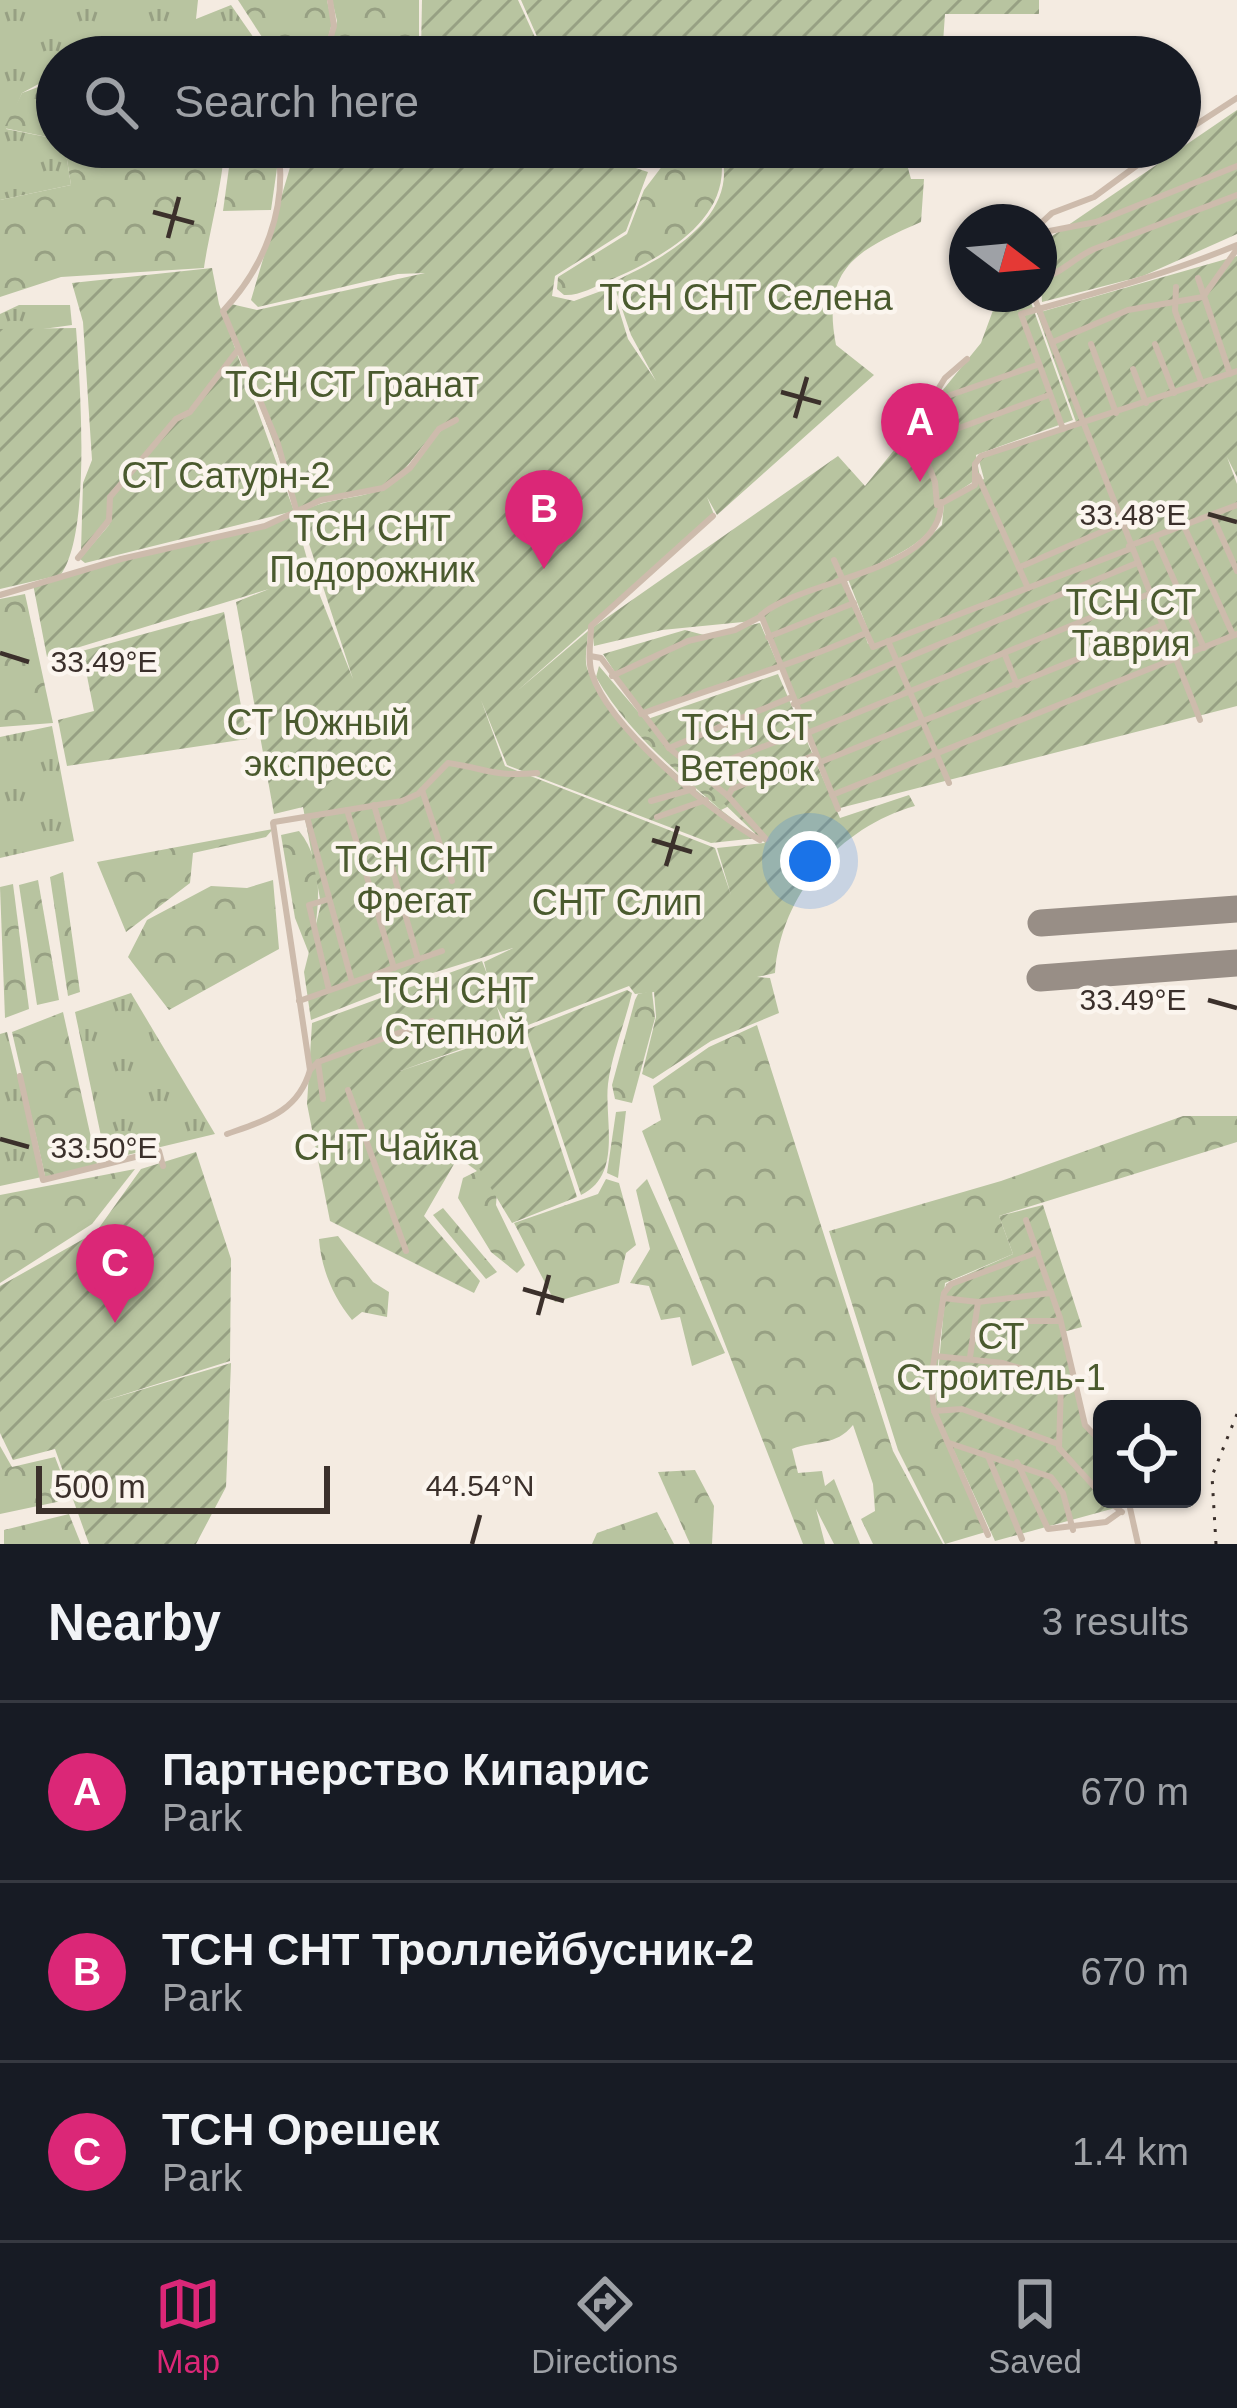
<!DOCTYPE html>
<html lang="en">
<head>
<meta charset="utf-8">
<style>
  body { margin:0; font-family:Helvetica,sans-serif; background:#20242c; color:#f1f3f6 }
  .controls { position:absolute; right:36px; bottom:36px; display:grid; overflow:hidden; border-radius:18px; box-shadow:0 3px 9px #0004 }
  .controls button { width:108px; height:108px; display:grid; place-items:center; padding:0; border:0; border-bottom:3px solid #363941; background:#171b24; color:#f1f3f6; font:60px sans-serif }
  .compass { position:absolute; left:949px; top:204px; width:108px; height:108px; border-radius:50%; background:#171b24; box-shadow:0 3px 9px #0004; rotate:106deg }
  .scale { position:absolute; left:36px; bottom:30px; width:294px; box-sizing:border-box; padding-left:12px; border:6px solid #3b302b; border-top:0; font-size:33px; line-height:42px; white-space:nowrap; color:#3b302b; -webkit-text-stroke:9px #fbf5ee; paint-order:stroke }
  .you { position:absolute; left:810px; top:861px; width:42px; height:42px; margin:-30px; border:9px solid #fff; border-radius:50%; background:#1a73e8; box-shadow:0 0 0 18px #1a73e833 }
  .badge { display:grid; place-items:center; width:78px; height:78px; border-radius:50%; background:#db2777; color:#fff; font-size:39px; font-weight:700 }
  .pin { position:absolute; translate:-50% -99px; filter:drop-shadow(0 3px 6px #0008) }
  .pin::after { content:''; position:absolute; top:63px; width:42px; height:36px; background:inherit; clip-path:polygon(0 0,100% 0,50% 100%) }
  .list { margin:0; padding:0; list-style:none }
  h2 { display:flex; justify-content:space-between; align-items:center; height:156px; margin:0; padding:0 48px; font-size:51px }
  h2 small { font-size:39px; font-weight:400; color:#9ea1a6 }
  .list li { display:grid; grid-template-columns:78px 1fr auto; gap:36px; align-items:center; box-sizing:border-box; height:180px; padding:0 48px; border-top:3px solid #363941 }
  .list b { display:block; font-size:45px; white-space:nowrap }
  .list p { margin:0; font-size:39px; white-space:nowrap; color:#9ea1a6 }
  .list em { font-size:39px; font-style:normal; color:#9ea1a6 }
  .icon { flex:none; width:66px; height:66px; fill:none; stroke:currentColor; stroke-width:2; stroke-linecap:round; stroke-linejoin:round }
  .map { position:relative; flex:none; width:1237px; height:1544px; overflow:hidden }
  .search { position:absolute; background:#171b24; box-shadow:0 3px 9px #0004; left:36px; right:36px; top:36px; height:132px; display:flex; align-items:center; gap:30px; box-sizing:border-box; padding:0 42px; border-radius:66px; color:#9ea1a6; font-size:45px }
  .sheet { height:696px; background:#171b24 }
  nav { display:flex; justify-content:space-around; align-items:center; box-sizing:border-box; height:168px; border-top:3px solid #363941; background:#171b24; font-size:33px; color:#9ea1a6 }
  nav a { display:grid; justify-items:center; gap:6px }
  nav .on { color:#db2777 }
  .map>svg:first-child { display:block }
  .grass { fill:url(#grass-tufts) }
  .forest { fill:url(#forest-crowns) }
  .garden { fill:url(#garden-furrows); fill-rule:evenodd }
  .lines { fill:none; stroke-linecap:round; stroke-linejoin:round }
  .runway { stroke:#988e86; stroke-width:27 }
  .street { stroke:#cdbbac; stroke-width:6 }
  .rail { stroke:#3b302b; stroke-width:3; stroke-dasharray:3 9; stroke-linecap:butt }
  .ticks { fill:none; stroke:#3b302b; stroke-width:4.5 }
  .labels { text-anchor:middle; stroke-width:9; stroke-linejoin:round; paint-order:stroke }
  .park-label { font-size:36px; fill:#4a5a2e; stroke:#fbf5ee }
  .ticks-label { font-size:30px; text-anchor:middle; fill:#3b302b; stroke:#fbf5ee; stroke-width:9; stroke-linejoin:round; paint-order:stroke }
</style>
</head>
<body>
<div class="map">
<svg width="1237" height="1544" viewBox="0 0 1237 1544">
  <defs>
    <pattern id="grass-tufts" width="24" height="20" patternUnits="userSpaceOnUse" patternTransform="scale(3)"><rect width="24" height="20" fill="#b8c4a0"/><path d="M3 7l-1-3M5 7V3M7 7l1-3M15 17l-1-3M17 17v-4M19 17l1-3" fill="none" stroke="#97a083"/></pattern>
    <pattern id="forest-crowns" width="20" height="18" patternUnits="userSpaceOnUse" patternTransform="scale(3)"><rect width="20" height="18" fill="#b8c4a0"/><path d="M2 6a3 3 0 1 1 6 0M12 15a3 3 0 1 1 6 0" fill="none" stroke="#97a083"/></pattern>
    <pattern id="garden-furrows" width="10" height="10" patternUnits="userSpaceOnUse" patternTransform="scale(3)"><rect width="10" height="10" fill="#b8c4a0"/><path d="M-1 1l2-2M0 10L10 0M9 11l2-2" fill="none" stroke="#97a083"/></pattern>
  </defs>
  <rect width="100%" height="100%" fill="#f4ebe1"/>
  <!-- grass -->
  <g class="grass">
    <path d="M0 0H198L196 19 231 5 267 57H57V74L22 93 6 129 57 139V147H65L71 185 0 200Z"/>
    <path d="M19 305H70L72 325 0 335V314Z"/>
    <path d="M52 726 74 841 0 858V737Z"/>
    <path d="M131 993 215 1134 106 1160 75 1012Z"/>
    <path d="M7 1032 42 1177 0 1186V1034Z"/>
  </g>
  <!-- forest -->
  <g class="forest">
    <path d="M238 0H327L332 23 323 57H275Z"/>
    <path d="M332 0H419V43L413 57H327L337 21Z"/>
    <path d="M57 80V139L4 128 22 93Z"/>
    <path d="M65 147H223C227 164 207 243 204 268L61 277 0 297V200L71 185Z"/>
    <path d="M584 147H650L654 148 646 166 611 154 594 160Z"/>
    <path d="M662 149 721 157C731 222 659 259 608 281 594 287 579 296 564 295L557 289 558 277 627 234 644 190 663 165Z"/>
    <path d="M231 153H261L277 168 271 210 223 211Z"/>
    <path d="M25 594 53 723 0 727V599Z"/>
    <path d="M599 666 669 748 729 806 721 810C674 769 627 732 596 677Z"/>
    <path d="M273 829 266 837 193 853 190 883 126 932 97 862Z"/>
    <path d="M299 831C327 865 318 917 310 956L295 918 281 835Z"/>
    <path d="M63 872 80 992 68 996 50 877Z"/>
    <path d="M38 880 59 1000 37 1005 19 885Z"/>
    <path d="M273 880 279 949 169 1010 128 957 147 920 211 886 247 888Z"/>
    <path d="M13 884 29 1009 5 1018 0 887Z"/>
    <path d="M652 991 655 1018 632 1103 615 1099 612 1085 635 1000 638 994Z"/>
    <path d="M63 1012 98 1169 46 1180 12 1032Z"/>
    <path d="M757 1025 893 1451 943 1544H873L861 1519 875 1511 873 1484 853 1425C835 1447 817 1439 792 1449L798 1473 822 1471 825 1486 834 1479 860 1544H834L816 1509 825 1544H803L642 1131 661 1120 653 1086 709 1047Z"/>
    <path d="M626 1111 618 1178 607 1173 616 1112Z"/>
    <path d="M1183 1116H1237V1142L999 1216 1013 1254 945 1283 934 1411 989 1531 945 1544 898 1450 829 1231 1001 1181Z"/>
    <path d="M467 1147 497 1192 496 1205 525 1265 517 1273 491 1252 458 1198 463 1178 477 1171 466 1163Z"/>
    <path d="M135 1169 92 1224 0 1283V1195Z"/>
    <path d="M606 1179 619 1183 636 1245 626 1253 619 1283 555 1302 514 1223 598 1194Z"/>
    <path d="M647 1179 725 1353 692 1366 680 1317 661 1320 649 1286 630 1283 650 1249 636 1190Z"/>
    <path d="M443 1208 497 1272 486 1279 433 1215Z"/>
    <path d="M338 1236 373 1282 389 1292 387 1317 362 1312 352 1320C333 1297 321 1268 319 1239Z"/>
    <path d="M0 1446 12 1467 55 1457 71 1499 0 1514Z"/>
    <path d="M695 1470 714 1506 712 1544H690L658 1472Z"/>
    <path d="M657 1512 674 1544H592L597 1533Z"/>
    <path d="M69 1514 81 1544H4V1530Z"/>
  </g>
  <!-- garden -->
  <g class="garden">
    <path d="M422 0H518L544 57H431L421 52Z"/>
    <path d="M521 0H1039V14H945L942 57H546Z"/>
    <path d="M1237 110V234L1143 276 1042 302 1039 245Z"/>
    <path d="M296 147H571L648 172 626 231 555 276 552 296 574 301 612 287 628 339 656 381 631 335 613 282C660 260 734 222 723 160L756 147H902L911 179H924L921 222C857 250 821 268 836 345L874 375 717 515 707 497 715 517 517 691 588 631C588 641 584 658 587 668 607 727 709 800 757 838L711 843 507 765 481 700 505 766 715 848 731 895 717 848 765 843 639 722 778 674 840 818 909 795 915 806C840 827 781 894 775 973L757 977 770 978 779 1013 711 1041 653 1079 642 1074 656 1017 654 992 635 994 629 986 523 1027 503 1018 497 1007 501 1021 520 1028 400 1071 522 1030 577 1197 512 1223 465 1145 424 1216 480 1281 474 1293 330 1221 307 1104 312 1023 482 961 487 974 484 962 513 948 423 976 311 1020 304 972 321 904 303 807 274 814 236 602 269 589 47 657 33 584 56 576 0 589V329L76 328C80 383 92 537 59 577L295 516 311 573 353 679 299 513C327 496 363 501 390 485 416 471 425 440 450 424 422 433 411 475 381 487 353 498 324 495 298 510L225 311 231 304 257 310 425 273 398 274 258 307 251 300Z"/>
    <path d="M1237 256V477L1227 457 1237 484V706L840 808 763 620 662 630 594 646 592 628 838 456 865 486 981 343 999 294H1028L1073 420 976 455 980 477 944 501 984 479 978 457 1076 422 1037 313ZM944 503 942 525 917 548 848 579 873 643 868 644 846 578C884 560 933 547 944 503Z"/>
    <path d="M212 268 219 304 294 511 85 563 80 559 110 524 81 551 83 483 92 460 83 322 72 283Z"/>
    <path d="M224 612 247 739 67 766 58 720 94 711 82 651Z"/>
    <path d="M760 623 779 667 643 715 603 654 685 630 704 635Z"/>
    <path d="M627 990 632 993C625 1023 612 1054 608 1084 604 1119 623 1175 581 1195L526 1030Z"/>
    <path d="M196 1152 231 1259 230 1361 100 1402 231 1363 226 1487 196 1544H89L55 1449 13 1460 0 1433V1286L96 1232 141 1169Z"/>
    <path d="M1043 1205 1082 1327 1063 1332 1084 1426 1102 1445V1499H1125L1126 1505 995 1541 935 1409 946 1284 1013 1254 999 1216Z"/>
  </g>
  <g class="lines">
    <!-- runway -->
    <g class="runway">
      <path d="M1041 923 1237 909"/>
      <path d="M1040 978 1237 963"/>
    </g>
    <!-- street -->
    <g class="street">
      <path d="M325 57 334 26 330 0"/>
      <path d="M1180 135 1237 98"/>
      <path d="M278 147C288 208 264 268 223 311L278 444 297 513"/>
      <path d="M1039 225 1052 213 1094 197 1162 147"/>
      <path d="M1039 233 1096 222 1237 166"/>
      <path d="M1198 278 1230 374"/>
      <path d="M1039 280C1062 273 1072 259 1094 249L1237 195"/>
      <path d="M1176 287 1175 311 1202 384"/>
      <path d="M1033 294 1200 720"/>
      <path d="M1053 342 1128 310 1203 297 1237 249"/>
      <path d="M1091 344 1116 413"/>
      <path d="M1155 344 1174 393"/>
      <path d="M1133 369 1146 403"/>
      <path d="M936 400 1037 365"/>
      <path d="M1063 429 1021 314C1095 293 1165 275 1237 245"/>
      <path d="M918 443 1049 395"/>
      <path d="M978 476 1028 588"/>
      <path d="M940 504 975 485V464L981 456 1237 371"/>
      <path d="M937 505 935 482 914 428 945 378 967 359"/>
      <path d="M1212 515 1237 571"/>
      <path d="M713 516 591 626C591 641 587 659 592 674 609 727 711 813 760 840"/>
      <path d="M1184 526 1233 635"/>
      <path d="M1155 537 1204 648"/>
      <path d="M1129 546 1237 505"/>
      <path d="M78 558 109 520 110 497 176 419 190 412 237 351"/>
      <path d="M834 560 873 647 1130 549"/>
      <path d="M1020 567 1120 524"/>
      <path d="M0 595 121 559 265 526 321 500 383 488 410 468 439 429 456 420"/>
      <path d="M768 637 854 603"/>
      <path d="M888 641 949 783"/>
      <path d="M1005 655 1017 685"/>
      <path d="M590 656 601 658 669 748 728 796 766 839"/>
      <path d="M612 676 688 641 735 630 760 617"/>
      <path d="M794 704 1137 563"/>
      <path d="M641 714C716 686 794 665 866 633"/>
      <path d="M805 734 1149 594"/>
      <path d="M669 748 792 697"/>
      <path d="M818 763 1160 626"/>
      <path d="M697 772 804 731"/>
      <path d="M422 790 452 881"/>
      <path d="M832 795 1237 634"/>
      <path d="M728 796 732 789 815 755"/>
      <path d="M651 801 693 789"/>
      <path d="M374 805 418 959"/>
      <path d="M838 809 761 615C804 578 942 572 941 502"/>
      <path d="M347 810 394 968"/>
      <path d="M307 817 352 982"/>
      <path d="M657 817 706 800"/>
      <path d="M274 822 402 801 418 794 448 763C488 769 494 777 537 773"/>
      <path d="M329 990 309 905 329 899"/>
      <path d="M299 1001 442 951"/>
      <path d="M318 1062 323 1099"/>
      <path d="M310 1070 318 1062 432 1021"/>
      <path d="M20 1076 43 1180 159 1151 163 1166"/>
      <path d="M348 1090 406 1251"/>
      <path d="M227 1134C266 1120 298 1112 310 1070L273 823"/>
      <path d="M1026 1220 1060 1318 1085 1425 1102 1443"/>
      <path d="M943 1298 978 1302 1051 1293"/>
      <path d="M1013 1321H1060"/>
      <path d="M935 1356 1003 1363 1076 1385"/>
      <path d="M970 1357 978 1302"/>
      <path d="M1061 1384 1059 1448 1102 1495"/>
      <path d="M934 1411 962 1409 1058 1444"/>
      <path d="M949 1443 1051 1477 1063 1493 1073 1530"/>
      <path d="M988 1456 1022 1539"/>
      <path d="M1017 1462 1048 1529 1106 1522 1120 1512"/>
      <path d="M1106 1499 1122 1512"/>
      <path d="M1128 1499 1138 1544"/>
      <path d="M988 1535 934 1411 931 1380 944 1293 951 1284 1038 1252"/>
    </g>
    <!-- rail -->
    <path class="rail" d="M1216 1544 1212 1476 1237 1414"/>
  </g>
  <!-- ticks -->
  <path class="ticks" d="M153 212 194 223M168 238 179 197M781 392 821 403M795 418 807 377M1208 514 1237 522M0 653 29 662M652 840 692 852M666 866 678 826M1208 1000 1237 1008M0 1139 29 1147M523 1289 564 1301M538 1315 549 1275M472 1544 480 1515"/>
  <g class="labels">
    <!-- park labels -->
    <g class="park-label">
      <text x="746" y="310">ТСН СНТ Селена</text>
      <text x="352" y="397">ТСН СТ Гранат</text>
      <text x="226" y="488">СТ Сатурн-2</text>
      <text x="372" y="541">ТСН СНТ<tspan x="372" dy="41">Подорожник</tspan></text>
      <text x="1131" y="615">ТСН СТ<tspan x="1131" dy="41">Таврия</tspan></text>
      <text x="318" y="735">СТ Южный<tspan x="318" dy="41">экспресс</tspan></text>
      <text x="747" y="740">ТСН СТ<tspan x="747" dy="41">Ветерок</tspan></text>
      <text x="414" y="872">ТСН СНТ<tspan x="414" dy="41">Фрегат</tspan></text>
      <text x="617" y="915">СНТ Слип</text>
      <text x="455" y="1003">ТСН СНТ<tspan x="455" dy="41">Степной</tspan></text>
      <text x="386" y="1160">СНТ Чайка</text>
      <text x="1001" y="1349">СТ<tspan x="1001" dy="41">Строитель-1</tspan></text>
    </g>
  </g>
  <g class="ticks-label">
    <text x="1133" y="525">33.48°E</text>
    <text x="104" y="672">33.49°E</text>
    <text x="1133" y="1010">33.49°E</text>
    <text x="104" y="1158">33.50°E</text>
    <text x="480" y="1496">44.54°N</text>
  </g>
</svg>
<div class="controls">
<button><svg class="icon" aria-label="locate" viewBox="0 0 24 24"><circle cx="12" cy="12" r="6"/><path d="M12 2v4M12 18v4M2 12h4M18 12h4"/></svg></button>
</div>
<svg class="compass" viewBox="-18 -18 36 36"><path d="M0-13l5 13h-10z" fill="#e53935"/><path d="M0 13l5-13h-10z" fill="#9ea1a6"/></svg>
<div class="scale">500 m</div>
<div class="you"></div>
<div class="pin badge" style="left:920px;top:482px">A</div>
<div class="pin badge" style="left:544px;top:569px">B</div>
<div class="pin badge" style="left:115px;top:1323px">C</div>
<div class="search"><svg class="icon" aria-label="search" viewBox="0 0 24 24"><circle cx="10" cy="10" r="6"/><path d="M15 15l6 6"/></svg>Search here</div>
</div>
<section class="sheet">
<h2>Nearby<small>3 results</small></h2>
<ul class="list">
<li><span class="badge">A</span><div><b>Партнерство Кипарис</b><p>Park</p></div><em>670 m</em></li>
<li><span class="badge">B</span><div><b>ТСН СНТ Троллейбусник-2</b><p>Park</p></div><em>670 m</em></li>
<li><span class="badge">C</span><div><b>ТСН Орешек</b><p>Park</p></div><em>1.4 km</em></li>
</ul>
</section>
<nav>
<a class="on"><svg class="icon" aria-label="map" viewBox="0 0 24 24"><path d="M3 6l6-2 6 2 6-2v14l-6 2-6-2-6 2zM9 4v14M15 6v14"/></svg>Map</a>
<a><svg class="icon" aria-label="directions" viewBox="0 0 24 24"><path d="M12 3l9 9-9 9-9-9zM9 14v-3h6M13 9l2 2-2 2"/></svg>Directions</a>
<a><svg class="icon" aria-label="saved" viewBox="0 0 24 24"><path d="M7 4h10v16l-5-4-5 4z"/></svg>Saved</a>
</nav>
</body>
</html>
